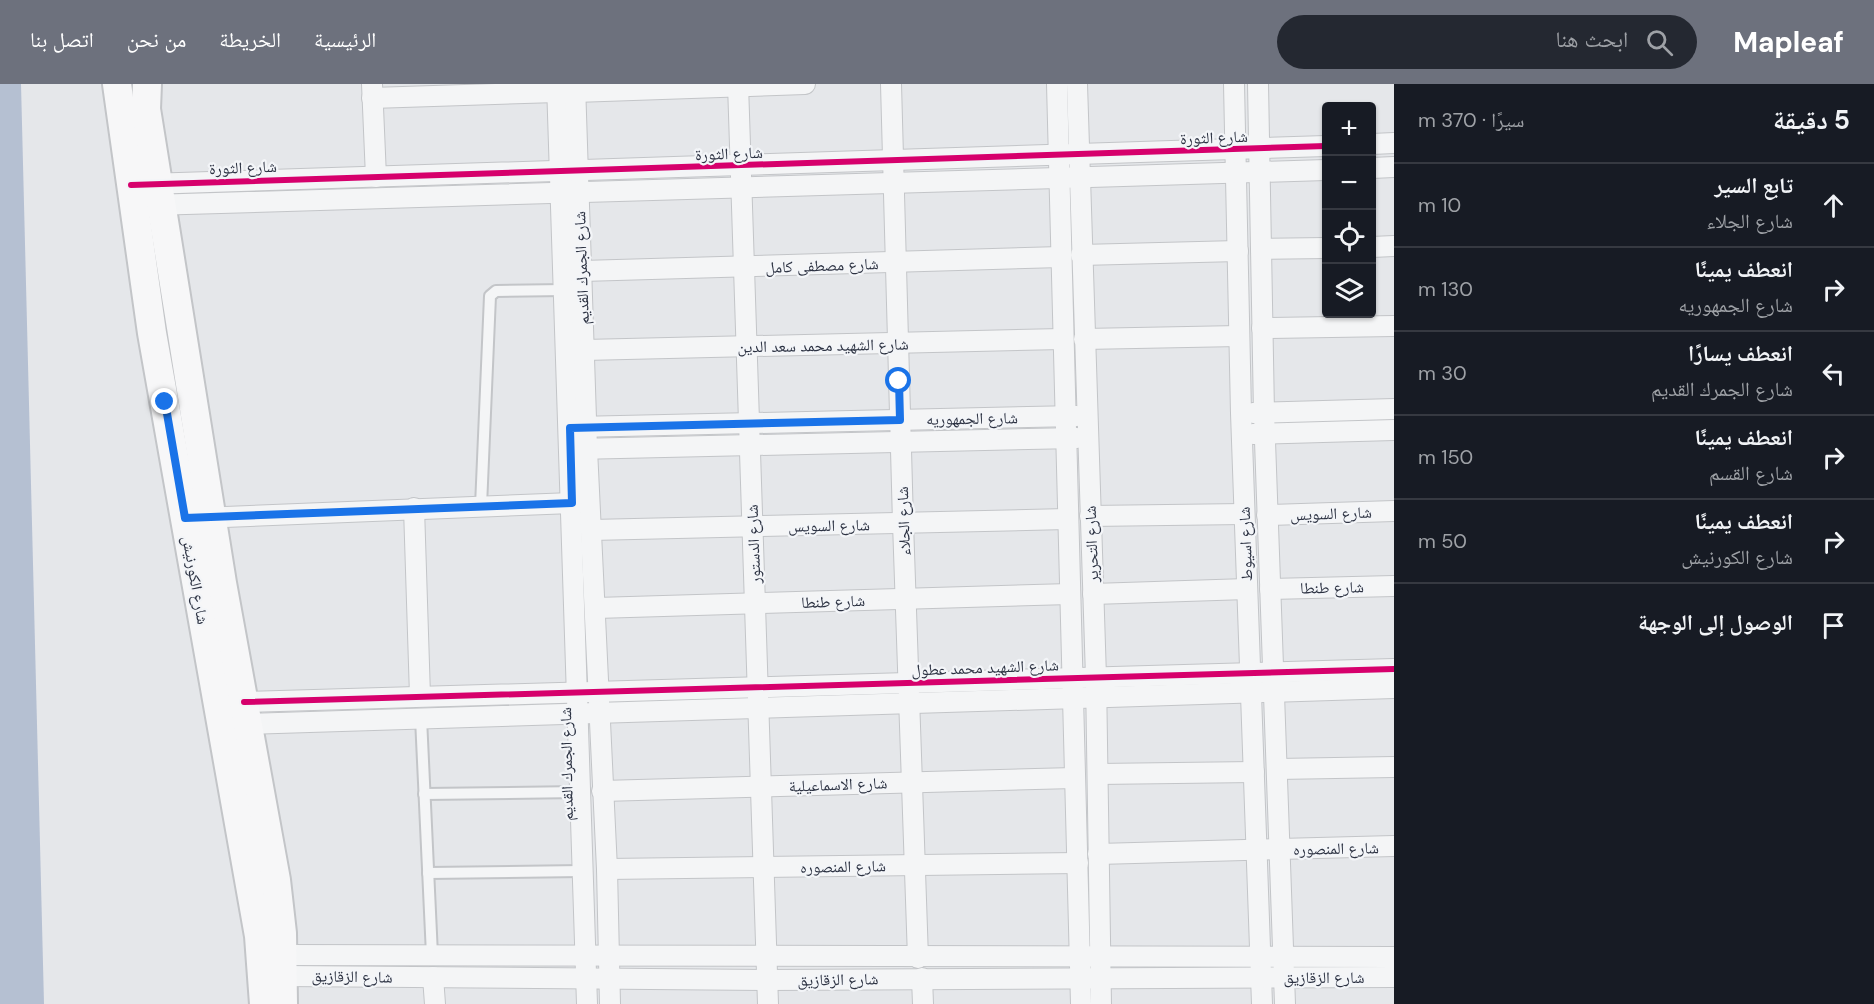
<!DOCTYPE html>
<html lang="ar">
<head>
<meta charset="utf-8">
<style>
  body { margin:0; font-family:"DM Sans","Noto Naskh Arabic",sans-serif; background:#242831; color:#f1f3f6; direction:rtl }
  .controls { position:absolute; right:18px; top:18px; display:grid; overflow:hidden; border-radius:6px; box-shadow:0 2px 4px #0004 }
  .controls button { width:54px; height:54px; display:grid; place-items:center; padding:0; border:0; border-bottom:2px solid #363941; background:#171b24; color:#f1f3f6; font:30px sans-serif }
  .stop { position:absolute; width:18px; height:18px; margin:-14px; border:4px solid #1a73e8; border-radius:50%; background:#fff }
  .stop.end { background:#1a73e8; border-color:#fff; box-shadow:0 2px 6px #0008 }
  .list { margin:0; padding:0; list-style:none }
  h2 { display:flex; justify-content:space-between; align-items:center; height:78px; margin:0; padding:0 24px; font-size:26px }
  h2 small { font-size:20px; font-weight:400; color:#9ea1a6 }
  .list li { display:grid; grid-template-columns:39px 1fr auto; gap:18px; align-items:center; box-sizing:border-box; height:84px; padding:0 24px; border-top:2px solid #363941 }
  .list b { display:block; font-size:22px; white-space:nowrap }
  .list p { margin:0; font-size:20px; white-space:nowrap; color:#9ea1a6 }
  .list em { font-size:20px; font-style:normal; color:#9ea1a6 }
  .icon { flex:none; width:33px; height:33px; fill:none; stroke:currentColor; stroke-width:2; stroke-linecap:round; stroke-linejoin:round }
  .map { position:relative; flex:none; width:1394px; height:920px; overflow:hidden; direction:ltr }
  header { display:flex; align-items:center; gap:36px; box-sizing:border-box; height:84px; padding:0 30px; background:#6d717d; color:#fff }
  header strong { font-size:28px }
  nav { display:flex; gap:33px; margin-inline-start:auto; font-size:21px }
  .search { width:420px; height:54px; background:#242831; display:flex; align-items:center; gap:15px; box-sizing:border-box; padding:0 21px; border-radius:33px; color:#9ea1a6; font-size:22px }
  main { display:flex }
  aside { flex:1; background:#171b24 }
  .map>svg:first-child { display:block }
  .water { fill:#b5c0d2 }
  .lines { fill:none; stroke-linecap:round; stroke-linejoin:round }
  .service-casing { stroke:#c3c5c8; stroke-width:14 }
  .minor-casing { stroke:#c3c5c8; stroke-width:22 }
  .secondary-casing { stroke:#c3c5c8; stroke-width:32 }
  .service { stroke:#f4f5f6; stroke-width:10 }
  .minor { stroke:#f4f5f6; stroke-width:20 }
  .secondary { stroke:#f7f7f8; stroke-width:28 }
  .cycleway-casing { stroke:#f3f5f8; stroke-width:10 }
  .cycleway { stroke:#d6006c; stroke-width:6 }
  .route { stroke:#1a73e8; stroke-width:8 }
  .labels { text-anchor:middle; stroke-width:4.5; stroke-linejoin:round; paint-order:stroke }
  .street-label { font-size:16px; fill:#2c3242; stroke:#f3f5f8 }
</style>
</head>
<body>
<header>
<strong>Mapleaf</strong>
<div class="search"><svg class="icon" aria-label="search" viewBox="0 0 24 24"><circle cx="10" cy="10" r="6"/><path d="M15 15l6 6"/></svg>ابحث هنا</div>
<nav><a>الرئيسية</a><a>الخريطة</a><a>من نحن</a><a>اتصل بنا</a></nav>
</header>
<main>
<aside>
<h2>5 دقيقة<small>سيرًا · 370 m</small></h2>
<ul class="list">
<li><svg class="icon" aria-label="ahead" viewBox="0 0 24 24"><path d="M12 20V5M6 11l6-6 6 6"/></svg><div><b>تابع السير</b><p>شارع الجلاء</p></div><em>10 m</em></li>
<li><svg class="icon" aria-label="right" viewBox="0 0 24 24"><path d="M7 20v-9h11M14 6l5 5-5 5"/></svg><div><b>انعطف يمينًا</b><p>شارع الجمهوريه</p></div><em>130 m</em></li>
<li><svg class="icon" aria-label="left" viewBox="0 0 24 24"><path d="M17 20v-9H6M10 6l-5 5 5 5"/></svg><div><b>انعطف يسارًا</b><p>شارع الجمرك القديم</p></div><em>30 m</em></li>
<li><svg class="icon" aria-label="right" viewBox="0 0 24 24"><path d="M7 20v-9h11M14 6l5 5-5 5"/></svg><div><b>انعطف يمينًا</b><p>شارع القسم</p></div><em>150 m</em></li>
<li><svg class="icon" aria-label="right" viewBox="0 0 24 24"><path d="M7 20v-9h11M14 6l5 5-5 5"/></svg><div><b>انعطف يمينًا</b><p>شارع الكورنيش</p></div><em>50 m</em></li>
<li><svg class="icon" aria-label="arrive" viewBox="0 0 24 24"><path d="M6 21V4h12l-3 4 3 4H6"/></svg><div><b>الوصول إلى الوجهة</b></div></li>
</ul>
</aside>
<div class="map">
<svg width="1394" height="920" viewBox="0 0 1394 920">
  <rect width="100%" height="100%" fill="#e5e7ea"/>
  <!-- water -->
  <path class="water" d="M0 0H21L44 920H0Z"/>
  <g class="lines">
    <defs>
      <g id="service">
        <path d="M481 422 490 212 496 207 565 206"/>
        <path d="M421 634 432 871"/>
        <path d="M424 710 580 708"/>
        <path d="M428 789 582 787"/>
      </g>
      <g id="minor">
        <path d="M372 0 376 93"/>
        <path d="M557 0 587 920"/>
        <path d="M575 0 587 365 607 785 610 920"/>
        <path d="M738 0 768 920"/>
        <path d="M891 0 903 439 918 874"/>
        <path d="M1057 0 1081 920"/>
        <path d="M1077 0 1096 593 1101 920"/>
        <path d="M1234 0 1241 329 1262 920"/>
        <path d="M1258 0 1264 329 1285 920"/>
        <path d="M575 8 805 0"/>
        <path d="M372 14 557 8"/>
        <path d="M1372 60 1394 59"/>
        <path d="M1372 84 1394 83"/>
        <path d="M148 100 1326 62"/>
        <path d="M151 121 1326 86"/>
        <path d="M1372 163 1394 162"/>
        <path d="M1261 165 1326 164"/>
        <path d="M1081 171 1238 167"/>
        <path d="M582 187 1061 173"/>
        <path d="M1262 244 1394 242"/>
        <path d="M1084 255 1239 252"/>
        <path d="M584 266 1062 255"/>
        <path d="M1253 329 1394 325"/>
        <path d="M576 343 1077 332"/>
        <path d="M1253 350 1394 346"/>
        <path d="M576 365 1077 354"/>
        <path d="M414 424 420 612"/>
        <path d="M1267 431 1394 427"/>
        <path d="M1090 432 1244 430"/>
        <path d="M200 434 572 419"/>
        <path d="M591 446 1067 435"/>
        <path d="M1270 505 1394 502"/>
        <path d="M1093 510 1247 505"/>
        <path d="M596 524 1070 510"/>
        <path d="M244 618 1394 585"/>
        <path d="M248 640 1394 604"/>
        <path d="M1277 685 1394 683"/>
        <path d="M1098 690 1254 688"/>
        <path d="M602 707 1074 694"/>
        <path d="M1098 770 1394 762"/>
        <path d="M607 785 1078 779"/>
        <path d="M283 871 1394 873"/>
        <path d="M283 892 768 896 1394 893"/>
        <path d="M433 893 435 920"/>
        <path d="M922 894 923 920"/>
      </g>
      <g id="secondary">
        <path d="M117 0 152 249 259 852 264 920"/>
        <path d="M147 0 146 25 222 499 276 796 282 849 283 920"/>
      </g>
    </defs>
    <!-- service casing -->
    <use href="#service" class="service-casing"/>
    <!-- minor casing -->
    <use href="#minor" class="minor-casing"/>
    <!-- secondary casing -->
    <use href="#secondary" class="secondary-casing"/>
    <!-- service -->
    <use href="#service" class="service"/>
    <!-- minor -->
    <use href="#minor" class="minor"/>
    <!-- secondary -->
    <use href="#secondary" class="secondary"/>
    <defs>
      <g id="cycleway">
        <path d="M131 101 1326 62"/>
        <path d="M244 618 1394 585"/>
      </g>
    </defs>
    <!-- cycleway casing -->
    <use href="#cycleway" class="cycleway-casing"/>
    <!-- cycleway -->
    <use href="#cycleway" class="cycleway"/>
  </g>
  <g class="lines">
    <!-- route -->
    <path class="route" d="M165 318 185 434 572 419 570 344 900 336 899 297"/>
  </g>
  <g class="labels">
    <!-- street labels -->
    <g class="street-label">
      <text transform="translate(1214 53) rotate(-2)" y="6">شارع الثورة</text>
      <text transform="translate(729 69) rotate(-2)" y="6">شارع الثورة</text>
      <text transform="translate(243 83) rotate(-2)" y="6">شارع الثورة</text>
      <text transform="translate(822 181) rotate(-2)" y="6">شارع مصطفى كامل</text>
      <text transform="translate(581 184) rotate(-92)" y="6">شارع الجمرك القديم</text>
      <text transform="translate(823 261) rotate(-1)" y="6">شارع الشهيد محمد سعد الدين</text>
      <text transform="translate(972 334) rotate(-1)" y="6">شارع الجمهوريه</text>
      <text transform="translate(1331 429) rotate(-2)" y="6">شارع السويس</text>
      <text transform="translate(903 437) rotate(-92)" y="6">شارع الجلاء</text>
      <text transform="translate(829 441) rotate(-1)" y="6">شارع السويس</text>
      <text transform="translate(753 460) rotate(-92)" y="6">شارع الدستور</text>
      <text transform="translate(1091 460) rotate(-92)" y="6">شارع التحرير</text>
      <text transform="translate(1245 460) rotate(-92)" y="6">شارع اسيوط</text>
      <text transform="translate(196 496) rotate(80)" y="6">شارع الكورنيش</text>
      <text transform="translate(1332 503) rotate(-1)" y="6">شارع طنطا</text>
      <text transform="translate(833 517) rotate(-2)" y="6">شارع طنطا</text>
      <text transform="translate(985 583) rotate(-2)" y="6">شارع الشهيد محمد عطول</text>
      <text transform="translate(566 680) rotate(-91)" y="6">شارع الجمرك القديم</text>
      <text transform="translate(838 700) rotate(-2)" y="6">شارع الاسماعيلية</text>
      <text transform="translate(1336 764) rotate(-1)" y="6">شارع المنصوره</text>
      <text transform="translate(843 782) rotate(-1)" y="6">شارع المنصوره</text>
      <text transform="translate(352 892) rotate(1)" y="6">شارع الزقازيق</text>
      <text x="1324" y="899">شارع الزقازيق</text>
      <text transform="translate(838 895) rotate(-1)" y="6">شارع الزقازيق</text>
    </g>
  </g>
</svg>
<div class="controls">
<button>+</button>
<button>−</button>
<button><svg class="icon" aria-label="locate" viewBox="0 0 24 24"><circle cx="12" cy="12" r="6"/><path d="M12 2v4M12 18v4M2 12h4M18 12h4"/></svg></button>
<button><svg class="icon" aria-label="layers" viewBox="0 0 24 24"><path d="M12 4l9 5-9 5-9-5zM3 14l9 5 9-5"/></svg></button>
</div>
<div class="stop" style="left:899px;top:297px"></div>
<div class="stop end" style="left:165px;top:318px"></div>
</div>
</main>
</body>
</html>
